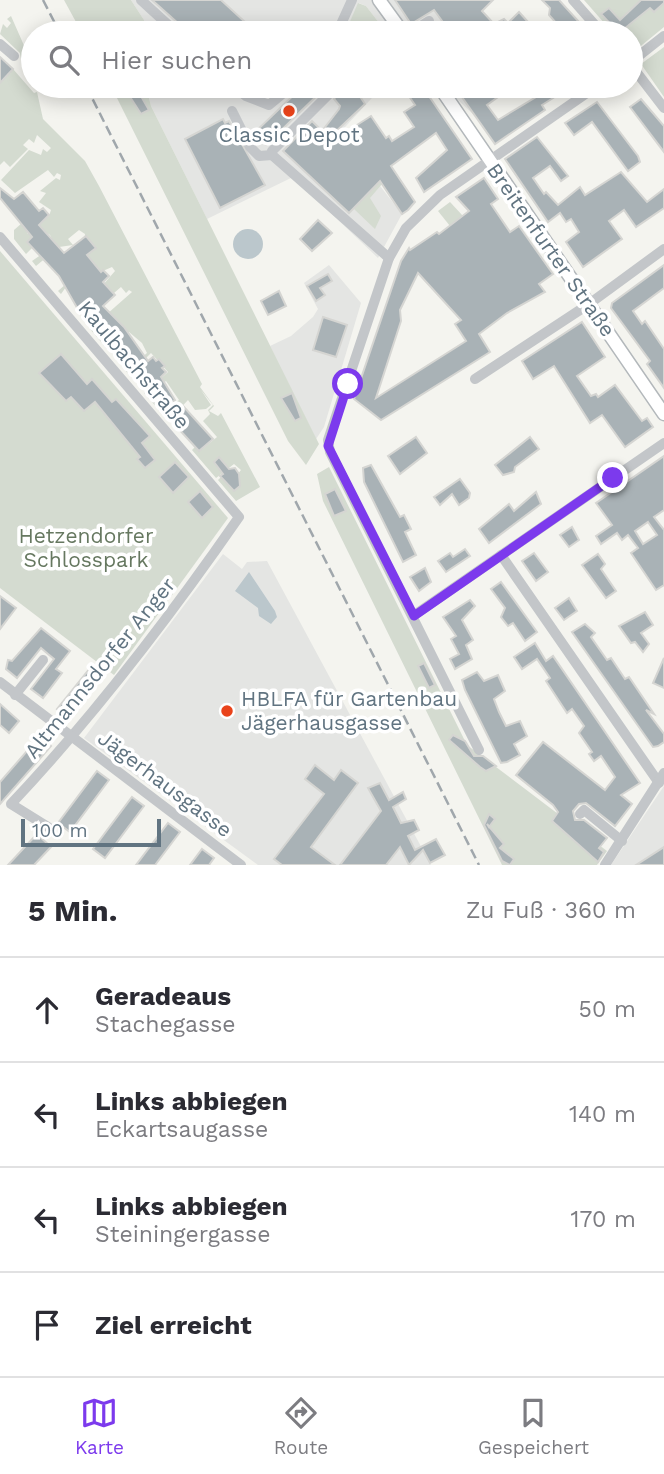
<!DOCTYPE html>
<html lang="de">
<head>
<meta charset="utf-8">
<style>
  body { margin:0; font-family:"Work Sans",sans-serif; background:#f7f7f7; color:#2b2b33 }
  .scale { position:absolute; left:21px; bottom:18px; width:140px; box-sizing:border-box; padding-left:7px; border:4px solid #617481; border-top:0; font-size:19px; line-height:24px; white-space:nowrap; color:#617481; -webkit-text-stroke:5px #fff; paint-order:stroke }
  .stop { position:absolute; width:21px; height:21px; margin:-16px; border:5px solid #7c3aed; border-radius:50%; background:#fff }
  .stop.end { background:#7c3aed; border-color:#fff; box-shadow:0 2px 7px #0008 }
  .list { margin:0; padding:0; list-style:none }
  h2 { display:flex; justify-content:space-between; align-items:center; height:91px; margin:0; padding:0 28px; font-size:30px }
  h2 small { font-size:23px; font-weight:400; color:#7c7c81 }
  .list li { display:grid; grid-template-columns:46px 1fr auto; gap:21px; align-items:center; box-sizing:border-box; height:105px; padding:0 28px; border-top:2px solid #e1e1e2 }
  .list b { display:block; font-size:26px; white-space:nowrap }
  .list p { margin:0; font-size:23px; white-space:nowrap; color:#7c7c81 }
  .list em { font-size:23px; font-style:normal; color:#7c7c81 }
  .icon { flex:none; width:38px; height:38px; fill:none; stroke:currentColor; stroke-width:2; stroke-linecap:round; stroke-linejoin:round }
  .map { position:relative; flex:none; width:664px; height:865px; overflow:hidden }
  .search { position:absolute; background:#fff; box-shadow:0 4px 18px #0003; left:21px; right:21px; top:21px; height:77px; display:flex; align-items:center; gap:18px; box-sizing:border-box; padding:0 24px; border-radius:38px; color:#7c7c81; font-size:26px }
  .sheet { height:511px; background:#fff }
  nav { display:flex; justify-content:space-around; align-items:center; box-sizing:border-box; height:98px; border-top:2px solid #e1e1e2; background:#fff; font-size:19px; color:#7c7c81 }
  nav a { display:grid; justify-items:center; gap:4px }
  nav .on { color:#7c3aed }
  .map>svg:first-child { display:block }
  .built { fill:#e4e5e3 }
  .green { fill:#d4dbd0 }
  .water { fill:#bbc7cc }
  .building { fill:#a9b2b6; stroke:#d5d5d2; stroke-width:2; fill-rule:evenodd }
  .lines { fill:none; stroke-linecap:round; stroke-linejoin:round }
  .major-casing { stroke:#b3b8bb; stroke-width:15 }
  .minor { stroke:#c3c6c9; stroke-width:10 }
  .major { stroke:#fff; stroke-width:12 }
  .rail { stroke:#a0a7ac; stroke-width:2.5; stroke-dasharray:10 5; stroke-linecap:butt }
  .route { stroke:#7c3aed; stroke-width:9 }
  .poi-dot { fill:#e9431a; stroke:#fff; stroke-width:2.5 }
  .labels { text-anchor:middle; stroke-width:7; stroke-linejoin:round; paint-order:stroke }
  .poi-label { font-size:21px; fill:#617481; stroke:#fff }
  .street-label { font-size:21px; fill:#617481; stroke:#fff }
  .park-label { font-size:21px; fill:#667860; stroke:#fff }
</style>
</head>
<body>
<div class="map">
<svg width="664" height="865" viewBox="0 0 664 865">
  <rect width="100%" height="100%" fill="#f4f4ef"/>
  <!-- built -->
  <g class="built">
    <path d="M131 0H493L476 16 491 33H387L366 6 359 3 345 33H144V20Z"/>
    <path d="M146 86H383L334 139 373 177 402 214 378 258 293 177 207 219 151 106Z"/>
    <path d="M443 86H513L474 115Z"/>
    <path d="M329 265 361 303 324 427 316 439 270 346 291 336 313 317 318 309 304 283Z"/>
    <path d="M223 554 242 569 247 562 267 561 431 865H258L84 738Z"/>
    <path d="M664 786V865H611Z"/>
  </g>
  <!-- green -->
  <g class="green">
    <path d="M64 0H131L144 20V33H82Z"/>
    <path d="M584 0H664V27L631 54V33H613Z"/>
    <path d="M358 3 366 6 387 33H345Z"/>
    <path d="M11 16 26 50 21 59 20 53 0 34 3 24 7 28 11 23 7 19Z"/>
    <path d="M664 47V97L641 64Z"/>
    <path d="M13 69 34 93 37 92 43 119 85 161 99 186 202 384 200 387 214 406 209 411 218 416 221 413 260 487 236 501 218 480 221 477 234 491 240 486 237 475 241 470 234 464 216 478 192 450 196 446 200 451 217 437 203 421 210 414 208 410 213 405 201 390 211 405 206 409 195 410 188 400 168 421 162 414 179 400 166 381 162 384 160 411 144 393 168 372 151 353 129 375 126 371 147 353 142 343 129 332 107 349 90 329 132 292 129 290 126 293 121 287 114 293 102 286 115 271 112 267 66 287 61 294 58 291 82 270 85 234 79 230 68 239 73 245 59 247 36 266 32 261 55 245 50 235 42 230 27 242 32 248 26 254 14 239V230L22 223 28 234 49 216 51 210 39 202 46 193 40 191 56 178 60 180 61 175 57 173 54 177 48 170 15 193 1 180 29 150 41 155 43 149 47 152 51 148 37 135 34 143 29 139 23 145 28 149 10 167 4 161 0 165V80L2 81Z"/>
    <path d="M111 86H146L151 106 319 444 306 465 288 441Z"/>
    <path d="M380 181 382 184 370 198 381 216 375 229 354 209Z"/>
    <path d="M450 202 463 216 450 226 438 211Z"/>
    <path d="M0 251 228 518 114 675 0 588Z"/>
    <path d="M329 467 467 745 607 851 597 865H502L323 501 317 474Z"/>
  </g>
  <!-- water -->
  <g class="water">
    <circle cx="248" cy="244" r="15"/>
    <path d="M249 572 275 611 277 617 271 624 259 616 258 608 235 591Z"/>
  </g>
  <!-- building -->
  <g class="building">
    <path d="M152 0H221L257 33H189Z"/>
    <path d="M395 0H493L482 11 494 24 504 19 508 23 519 12 528 22 515 33H451L434 10 411 24Z"/>
    <path d="M542 0H559L589 33H565L549 15 550 8Z"/>
    <path d="M641 0H664V3L654 12 650 8 619 33 601 14 609 8 620 20Z"/>
    <path d="M0 57 13 69 0 83Z"/>
    <path d="M123 86H148L138 91 149 110 141 114Z"/>
    <path d="M303 86H327L266 145 253 134Z"/>
    <path d="M344 86H353L365 104 332 135 335 139 371 116 386 138 389 136 392 141 414 127 404 112 415 105 402 86H422L472 159 424 192 416 178 447 150 436 133 391 166 415 202 408 210 402 214 380 181 349 213 283 151 312 121 322 131 339 109 340 106 334 99Z"/>
    <path d="M464 86H490L498 97 487 105 498 120 541 94 534 86H557L561 93 542 105 545 110 495 144 457 90Z"/>
    <path d="M641 99 664 126V152L630 107Z"/>
    <path d="M597 102 638 156 640 162 628 171 592 122 574 135 565 123Z"/>
    <path d="M223 119 225 123 229 121 265 185 220 208 185 139Z"/>
    <path d="M537 137 568 176 561 181 550 166 533 178 544 194 546 192 558 205 580 187 585 195 621 172 647 202 664 189V208L636 227 624 210 609 221 622 239 583 267 566 242 579 232 571 219 566 222 560 213 548 222 505 159Z"/>
    <path d="M484 178 498 199 491 204 510 232 519 226 553 274 539 284 545 292 507 313 479 334 490 352 381 420 354 399 401 261 409 248 410 250 437 232 439 234 469 211 456 197ZM418 273 461 320 455 324 466 341 376 398 401 321 400 310Z"/>
    <path d="M0 188 14 199 23 192 39 211 43 208 49 215 39 225 64 253 86 236 96 248 87 255 101 272 103 270 109 276 103 282 115 295 103 306 124 327 148 361 153 357 156 361 159 359 165 366 162 368 166 372 161 377 175 400 162 411 148 394 151 392 142 380 80 313 59 276 27 242 32 237 0 198Z"/>
    <path d="M318 220 332 233 312 251 300 239Z"/>
    <path d="M664 265V288L633 311 642 324 645 321 664 349V388L647 364 650 361 611 308 612 303Z"/>
    <path d="M328 274 332 281 320 288 325 295 316 301 307 286Z"/>
    <path d="M279 291 286 306 268 315 261 301Z"/>
    <path d="M323 317 347 325 336 357 313 350Z"/>
    <path d="M582 322 605 357 577 376 591 396 596 394 598 397 615 385 642 421 647 418 653 427 625 447 602 415 590 423 554 366 533 379 522 361Z"/>
    <path d="M61 354 87 384 92 379 112 402 116 399 150 436 142 443 155 460 145 468 137 459 140 457 95 402 84 411 71 397 66 401 39 373Z"/>
    <path d="M292 393 301 418 295 421 281 398Z"/>
    <path d="M183 406 213 439 199 451 176 426 183 419 177 411Z"/>
    <path d="M416 437 427 453 400 474 388 456Z"/>
    <path d="M530 437 539 449 515 467 514 472 503 475 495 465Z"/>
    <path d="M664 456V510L654 517 664 530V585L656 590 631 553 638 548 628 535 622 540 617 533 601 544 596 536 612 525 596 503ZM648 522 657 535 643 544 635 531Z"/>
    <path d="M219 457 229 469 235 468 239 474 240 486 234 491 220 476 223 474 214 462Z"/>
    <path d="M175 462 189 477 173 493 159 477Z"/>
    <path d="M371 465 400 517 404 515 411 529 405 532 416 555 403 562 364 482 363 468Z"/>
    <path d="M460 479 470 493 469 498 459 505 452 494 440 505 434 497Z"/>
    <path d="M335 489 346 511 334 516 325 494Z"/>
    <path d="M200 491 213 507 202 518 188 502Z"/>
    <path d="M536 492 541 504 489 543 479 529 509 504 514 511Z"/>
    <path d="M572 527 579 540 569 547 560 535Z"/>
    <path d="M465 549 470 556 446 572 438 561 450 553 453 557Z"/>
    <path d="M534 553 548 572 536 581 522 561Z"/>
    <path d="M598 554 605 564 601 569 616 591 606 598 582 565Z"/>
    <path d="M425 568 431 582 419 591 410 577Z"/>
    <path d="M501 582 537 632 525 641 513 623 508 626 501 617 505 608 491 589Z"/>
    <path d="M0 596 16 608 0 629Z"/>
    <path d="M569 598 577 611 564 620 555 608Z"/>
    <path d="M470 600 475 606 462 620 473 640 466 645 472 659 455 669 450 659 459 654 451 639 456 636 443 617Z"/>
    <path d="M645 612 653 625 641 633 649 644 643 652 635 642 631 643 619 626Z"/>
    <path d="M585 624 595 633 591 637 607 660 611 658 625 679 629 677 654 714 646 710 664 734V742L658 746 653 747 572 632Z"/>
    <path d="M41 628 70 651 56 669 62 673 43 698 31 689 54 659 48 654 41 648 17 678 6 669 8 660 12 661Z"/>
    <path d="M535 643 546 661 553 656 640 783 621 795 632 804 615 826 586 803 579 804 573 811 575 820H584L607 838 599 848 604 852 598 862 552 821 558 812 553 805 516 775 543 742 605 790 615 777 601 756 594 761 589 754 592 752 579 733 584 726 572 709 567 713 546 681 550 678 537 659 522 669 514 657Z"/>
    <path d="M664 658V688L653 683Z"/>
    <path d="M424 663 435 685 429 688 418 666Z"/>
    <path d="M91 667 102 676 69 718 57 709Z"/>
    <path d="M477 672 484 681 498 675 505 691 494 699 499 712 506 726 520 721 527 736 514 744 520 755 507 762 501 763 465 690 462 680Z"/>
    <path d="M0 704 19 721 9 733 0 725Z"/>
    <path d="M41 735 51 746 0 804V782Z"/>
    <path d="M453 735 465 741 474 756H483L496 766 486 771 480 767 449 740Z"/>
    <path d="M315 765 334 780 341 770 358 783 311 847 335 865H282L274 859 324 794 305 779Z"/>
    <path d="M97 771 109 780 70 832 58 823Z"/>
    <path d="M380 783 389 800 403 792 406 799 393 807 401 823 414 820 419 830 408 836 415 850 436 839 445 855 430 863 423 850 409 865 400 847 386 865H340L381 811 368 788Z"/>
    <path d="M132 797 144 806 105 858 93 849Z"/>
    <path d="M489 814 495 819 489 827 487 824 504 844 500 848 514 859 510 865 502 861 484 825Z"/>
    <path d="M168 823 180 832 155 865H136Z"/>
    <path d="M37 834 51 847 34 865H8Z"/>
    <path d="M664 847V865H636Z"/>
    <path d="M202 849 214 858 209 865H190Z"/>
  </g>
  <g class="lines">
    <defs>
      <g id="major">
        <path d="M379 0 403 33"/>
        <path d="M439 86 664 414"/>
      </g>
    </defs>
    <!-- major casing -->
    <use href="#major" class="major-casing"/>
    <!-- minor -->
    <g class="minor">
      <path d="M141 0 177 33"/>
      <path d="M573 0 602 33"/>
      <path d="M337 33 352 0"/>
      <path d="M410 33 429 21"/>
      <path d="M0 44 14 56"/>
      <path d="M631 62 664 36"/>
      <path d="M631 65 664 108"/>
      <path d="M233 86 246 96 269 105 292 86"/>
      <path d="M337 86 272 151V155L389 258"/>
      <path d="M232 111 250 147 259 156 272 155"/>
      <path d="M0 237 239 517C169 618 96 714 11 804L48 827"/>
      <path d="M475 379 589 304 664 249"/>
      <path d="M501 555 659 783"/>
      <path d="M413 616 664 443"/>
      <path d="M0 682 241 865"/>
      <path d="M15 695 43 660"/>
      <path d="M479 750 330 452 328 440 389 258 406 228 440 195 597 86"/>
      <path d="M580 814 584 810 622 841"/>
      <path d="M605 865 664 773"/>
    </g>
    <!-- major -->
    <use href="#major" class="major"/>
    <!-- rail -->
    <g class="rail">
      <path d="M43 0 60 33"/>
      <path d="M86 86 479 865"/>
    </g>
  </g>
  <g class="lines">
    <!-- route -->
    <path class="route" d="M348 384 328 446 414 616 613 478"/>
  </g>
  <!-- markers -->
  <g class="poi-dot">
    <circle cx="289" cy="111" r="7"/>
    <circle cx="227" cy="711" r="7"/>
  </g>
  <g class="labels">
    <!-- poi labels -->
    <g class="poi-label">
      <text x="289" y="142">Classic Depot</text>
      <text x="241" y="706" text-anchor="start">HBLFA für Gartenbau<tspan x="241" dy="24">Jägerhausgasse</tspan></text>
    </g>
    <!-- street labels -->
    <g class="street-label">
      <text transform="translate(551 250) rotate(55)" y="7">Breitenfurter Straße</text>
      <text transform="translate(134 365) rotate(50)" y="7">Kaulbachstraße</text>
      <text transform="translate(100 668) rotate(-51)" y="7">Altmannsdorfer Anger</text>
      <text transform="translate(165 784) rotate(37)" y="7">Jägerhausgasse</text>
    </g>
    <!-- park labels -->
    <g class="park-label">
      <text x="86" y="543">Hetzendorfer<tspan x="86" dy="24">Schlosspark</tspan></text>
    </g>
  </g>
</svg>
<div class="scale">100 m</div>
<div class="stop" style="left:348px;top:384px"></div>
<div class="stop end" style="left:613px;top:478px"></div>
<div class="search"><svg class="icon" aria-label="search" viewBox="0 0 24 24"><circle cx="10" cy="10" r="6"/><path d="M15 15l6 6"/></svg>Hier suchen</div>
</div>
<section class="sheet">
<h2>5 Min.<small>Zu Fuß · 360 m</small></h2>
<ul class="list">
<li><svg class="icon" aria-label="ahead" viewBox="0 0 24 24"><path d="M12 20V5M6 11l6-6 6 6"/></svg><div><b>Geradeaus</b><p>Stachegasse</p></div><em>50 m</em></li>
<li><svg class="icon" aria-label="left" viewBox="0 0 24 24"><path d="M17 20v-9H6M10 6l-5 5 5 5"/></svg><div><b>Links abbiegen</b><p>Eckartsaugasse</p></div><em>140 m</em></li>
<li><svg class="icon" aria-label="left" viewBox="0 0 24 24"><path d="M17 20v-9H6M10 6l-5 5 5 5"/></svg><div><b>Links abbiegen</b><p>Steiningergasse</p></div><em>170 m</em></li>
<li><svg class="icon" aria-label="arrive" viewBox="0 0 24 24"><path d="M6 21V4h12l-3 4 3 4H6"/></svg><div><b>Ziel erreicht</b></div></li>
</ul>
</section>
<nav>
<a class="on"><svg class="icon" aria-label="map" viewBox="0 0 24 24"><path d="M3 6l6-2 6 2 6-2v14l-6 2-6-2-6 2zM9 4v14M15 6v14"/></svg>Karte</a>
<a><svg class="icon" aria-label="directions" viewBox="0 0 24 24"><path d="M12 3l9 9-9 9-9-9zM9 14v-3h6M13 9l2 2-2 2"/></svg>Route</a>
<a><svg class="icon" aria-label="saved" viewBox="0 0 24 24"><path d="M7 4h10v16l-5-4-5 4z"/></svg>Gespeichert</a>
</nav>
</body>
</html>
